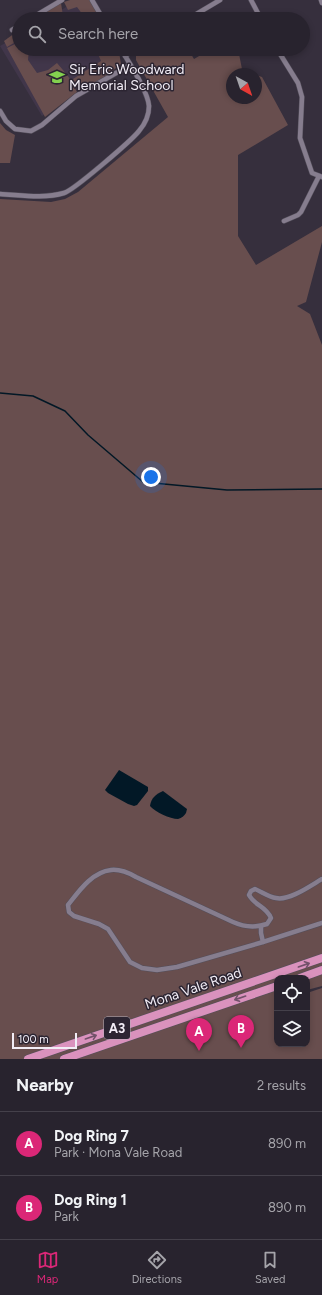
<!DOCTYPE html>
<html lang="en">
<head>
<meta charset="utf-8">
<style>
  body { margin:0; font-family:Figtree,sans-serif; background:#302b36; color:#f1f3f6 }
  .controls { position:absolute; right:12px; bottom:12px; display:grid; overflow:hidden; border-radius:8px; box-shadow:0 2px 6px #0003 }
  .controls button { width:36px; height:36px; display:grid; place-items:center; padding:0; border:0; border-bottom:1px solid #44404a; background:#28232e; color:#f1f3f6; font:20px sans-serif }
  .compass { position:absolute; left:226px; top:68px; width:36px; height:36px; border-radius:50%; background:#28232e; box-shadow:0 2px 6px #0003; rotate:140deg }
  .scale { position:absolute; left:12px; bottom:10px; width:65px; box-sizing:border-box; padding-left:4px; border:2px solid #f2edf6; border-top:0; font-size:11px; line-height:14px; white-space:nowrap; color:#f2edf6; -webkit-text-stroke:3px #2c2532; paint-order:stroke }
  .you { position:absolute; left:151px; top:477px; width:14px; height:14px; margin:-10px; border:3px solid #fff; border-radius:50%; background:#1a73e8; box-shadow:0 0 0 6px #1a73e833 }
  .badge { display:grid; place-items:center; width:26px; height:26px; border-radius:50%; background:#db2777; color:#fff; font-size:13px; font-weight:700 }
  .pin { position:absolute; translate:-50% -33px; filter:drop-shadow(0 1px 2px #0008) }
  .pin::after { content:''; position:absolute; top:21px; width:14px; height:12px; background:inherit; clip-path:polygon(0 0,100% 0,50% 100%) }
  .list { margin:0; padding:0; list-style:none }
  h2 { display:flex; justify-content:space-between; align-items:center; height:52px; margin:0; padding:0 16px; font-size:17px }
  h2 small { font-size:13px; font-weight:400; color:#a5a4aa }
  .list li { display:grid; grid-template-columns:26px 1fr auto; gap:12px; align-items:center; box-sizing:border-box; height:64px; padding:0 16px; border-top:1px solid #44404a }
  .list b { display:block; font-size:15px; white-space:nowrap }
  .list p { margin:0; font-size:13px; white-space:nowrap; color:#a5a4aa }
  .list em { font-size:13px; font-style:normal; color:#a5a4aa }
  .icon { flex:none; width:22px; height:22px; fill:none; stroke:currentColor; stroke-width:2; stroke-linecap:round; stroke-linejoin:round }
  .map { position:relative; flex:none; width:322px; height:1059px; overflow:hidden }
  .search { position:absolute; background:#28232e; box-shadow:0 2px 6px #0003; left:12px; right:12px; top:12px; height:44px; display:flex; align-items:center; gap:10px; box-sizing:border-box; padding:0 14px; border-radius:22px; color:#a5a4aa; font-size:15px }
  .sheet { height:180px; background:#28232e }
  nav { display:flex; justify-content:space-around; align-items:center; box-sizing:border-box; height:56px; border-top:1px solid #44404a; background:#28232e; font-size:11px; color:#a5a4aa }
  nav a { display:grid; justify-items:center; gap:2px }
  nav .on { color:#db2777 }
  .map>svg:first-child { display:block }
  .built { fill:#41364a }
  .green { fill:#684e4e }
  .water { fill:#021826 }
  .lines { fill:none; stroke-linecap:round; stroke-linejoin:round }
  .stream { stroke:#021826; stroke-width:1.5 }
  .street-casing { stroke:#544f5b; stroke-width:5.5 }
  .highway-casing { stroke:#544f5b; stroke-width:9 }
  .street { stroke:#867d8e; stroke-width:4.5 }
  .highway { stroke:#da92bd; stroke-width:8 }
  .oneway { stroke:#72516a }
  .labels { text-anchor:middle; stroke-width:3; stroke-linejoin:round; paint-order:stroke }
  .shield { fill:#2c2532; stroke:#b7b1bb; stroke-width:1 }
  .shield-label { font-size:13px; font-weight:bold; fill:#f2edf6 }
  .poi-label { font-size:14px; fill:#f2edf6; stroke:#2c2532; text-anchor:start }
  .street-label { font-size:14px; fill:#f2edf6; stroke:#2c2532 }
</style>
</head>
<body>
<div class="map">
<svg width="322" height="1059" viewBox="0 0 322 1059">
  <rect width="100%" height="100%" fill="#362f3d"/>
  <!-- built -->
  <g class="built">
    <path d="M78 0 96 19H46Z"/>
    <path d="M19 35V49H114L118 64 74 90 42 116 0 46Z"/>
  </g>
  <!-- green -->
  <g class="green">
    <path d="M70 0H91L101 19H86L77 7 68 10 64 2Z"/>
    <path d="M61 3 63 16 58 19H34Z"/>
    <path d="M19 30V40L7 47 4 41Z"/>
    <path d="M19 42V49H29L28 60 37 73 48 70 57 63 68 76 77 92 45 117 7 48Z"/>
    <path d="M96 49H117L119 52 121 64 106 76 80 91 73 79 101 61Z"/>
    <path d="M148 49H188L194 59 211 49H238L242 69 254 74H232V98H256V75L262 77 288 125 238 155V236L256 265 322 226V242L306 302 297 306 310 314 322 345V986L307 990V978H277V1044H307V993L322 988V1059H0V199L51 202 65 199 78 192 168 117 136 60V56Z"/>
    <path d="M0 123 6 130 15 135 10 163H0Z"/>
  </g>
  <!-- water -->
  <g class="water">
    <path d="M119 770 148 787V791L137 805 134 806 128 804 108 793 105 790Z"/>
    <path d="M163 791 187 809 186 813C184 816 182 818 178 819 170 819 155 812 150 806 151 798 156 794 163 791Z"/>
  </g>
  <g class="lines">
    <!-- stream -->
    <path class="stream" d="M0 393 33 396 65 411 88 435 143 482 227 490 322 489"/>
    <defs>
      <g id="street">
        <path d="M92 0 103 19"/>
        <path d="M251 0 261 19"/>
        <path d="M321 0 322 3"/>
        <path d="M30 19 62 0"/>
        <path d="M188 19 220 0"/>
        <path d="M12 30 19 26"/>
        <path d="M277 49 298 83 302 97 300 138 312 173 322 177"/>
        <path d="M125 56 136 49"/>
        <path d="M0 111 6 121 15 129 31 131 42 125 76 96 130 65"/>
        <path d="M0 194C21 195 43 199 64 193 74 190 131 141 139 131 145 124 149 116 149 106 148 91 129 63 121 49"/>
        <path d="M284 221 298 215 301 212 319 176"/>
        <path d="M322 879C310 886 289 901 276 898 269 897 262 892 255 889L251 891 249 895C255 906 266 906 271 918L267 924C255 928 244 927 233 922L136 877C129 873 120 869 111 870 92 872 79 891 68 905L69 912 74 916 99 924 108 929 130 962 142 968 157 970 177 967 263 942 322 923"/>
        <path d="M261 926V933L263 942"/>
      </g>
      <g id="highway">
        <path d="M300 978 322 970"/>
        <path d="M28 1059 322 958"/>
        <path d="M64 1059 277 986"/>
      </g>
    </defs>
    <!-- street casing -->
    <use href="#street" class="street-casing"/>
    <!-- highway casing -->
    <use href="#highway" class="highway-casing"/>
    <!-- street -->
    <use href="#street" class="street"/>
    <!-- highway -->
    <use href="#highway" class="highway"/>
  </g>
  <!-- one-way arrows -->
  <defs><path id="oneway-shaft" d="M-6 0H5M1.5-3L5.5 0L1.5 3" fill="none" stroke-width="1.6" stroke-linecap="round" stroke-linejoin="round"/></defs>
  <g class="oneway">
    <use href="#oneway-shaft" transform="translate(304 965) rotate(-19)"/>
    <use href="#oneway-shaft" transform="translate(240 998) rotate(161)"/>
    <use href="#oneway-shaft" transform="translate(91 1037) rotate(-19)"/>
  </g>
  <!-- icons -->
  <defs>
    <symbol id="school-bare" viewBox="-9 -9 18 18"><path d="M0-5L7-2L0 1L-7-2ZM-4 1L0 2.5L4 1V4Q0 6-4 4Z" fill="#83d04f" stroke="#2c2532" stroke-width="2.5" paint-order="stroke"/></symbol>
  </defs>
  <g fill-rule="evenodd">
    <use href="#school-bare" x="46" y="66" width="22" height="22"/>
  </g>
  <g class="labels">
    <!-- shield labels -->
    <rect class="shield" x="104" y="1017" width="26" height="22" rx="3"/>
    <g class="shield-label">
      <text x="117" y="1033">A3</text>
    </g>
    <!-- poi labels -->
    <g class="poi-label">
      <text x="69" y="74">Sir Eric Woodward<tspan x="69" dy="16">Memorial School</tspan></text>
    </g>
    <!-- street labels -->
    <g class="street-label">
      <text transform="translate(193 988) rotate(-19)" y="5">Mona Vale Road</text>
    </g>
  </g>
</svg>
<div class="controls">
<button><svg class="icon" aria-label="locate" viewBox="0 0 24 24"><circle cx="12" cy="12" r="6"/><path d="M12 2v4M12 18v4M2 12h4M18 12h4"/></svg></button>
<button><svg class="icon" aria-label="layers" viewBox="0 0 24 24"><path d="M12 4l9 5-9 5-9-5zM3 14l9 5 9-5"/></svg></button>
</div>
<svg class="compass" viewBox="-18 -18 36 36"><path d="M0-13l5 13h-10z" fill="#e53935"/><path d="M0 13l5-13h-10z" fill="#a5a4aa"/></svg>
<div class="scale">100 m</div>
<div class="you"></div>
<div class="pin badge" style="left:199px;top:1051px">A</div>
<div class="pin badge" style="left:241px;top:1048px">B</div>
<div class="search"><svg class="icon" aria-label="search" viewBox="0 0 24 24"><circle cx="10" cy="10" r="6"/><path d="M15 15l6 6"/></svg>Search here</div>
</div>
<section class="sheet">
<h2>Nearby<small>2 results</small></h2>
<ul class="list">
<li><span class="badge">A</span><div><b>Dog Ring 7</b><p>Park · Mona Vale Road</p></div><em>890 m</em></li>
<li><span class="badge">B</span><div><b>Dog Ring 1</b><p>Park</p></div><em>890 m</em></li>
</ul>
</section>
<nav>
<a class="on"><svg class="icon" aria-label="map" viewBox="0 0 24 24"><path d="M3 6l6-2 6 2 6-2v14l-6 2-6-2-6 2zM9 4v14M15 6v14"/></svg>Map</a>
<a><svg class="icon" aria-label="directions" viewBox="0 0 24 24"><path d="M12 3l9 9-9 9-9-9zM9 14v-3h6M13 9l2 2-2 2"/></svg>Directions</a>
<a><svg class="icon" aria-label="saved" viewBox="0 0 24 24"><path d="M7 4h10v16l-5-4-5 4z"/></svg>Saved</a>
</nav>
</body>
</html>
